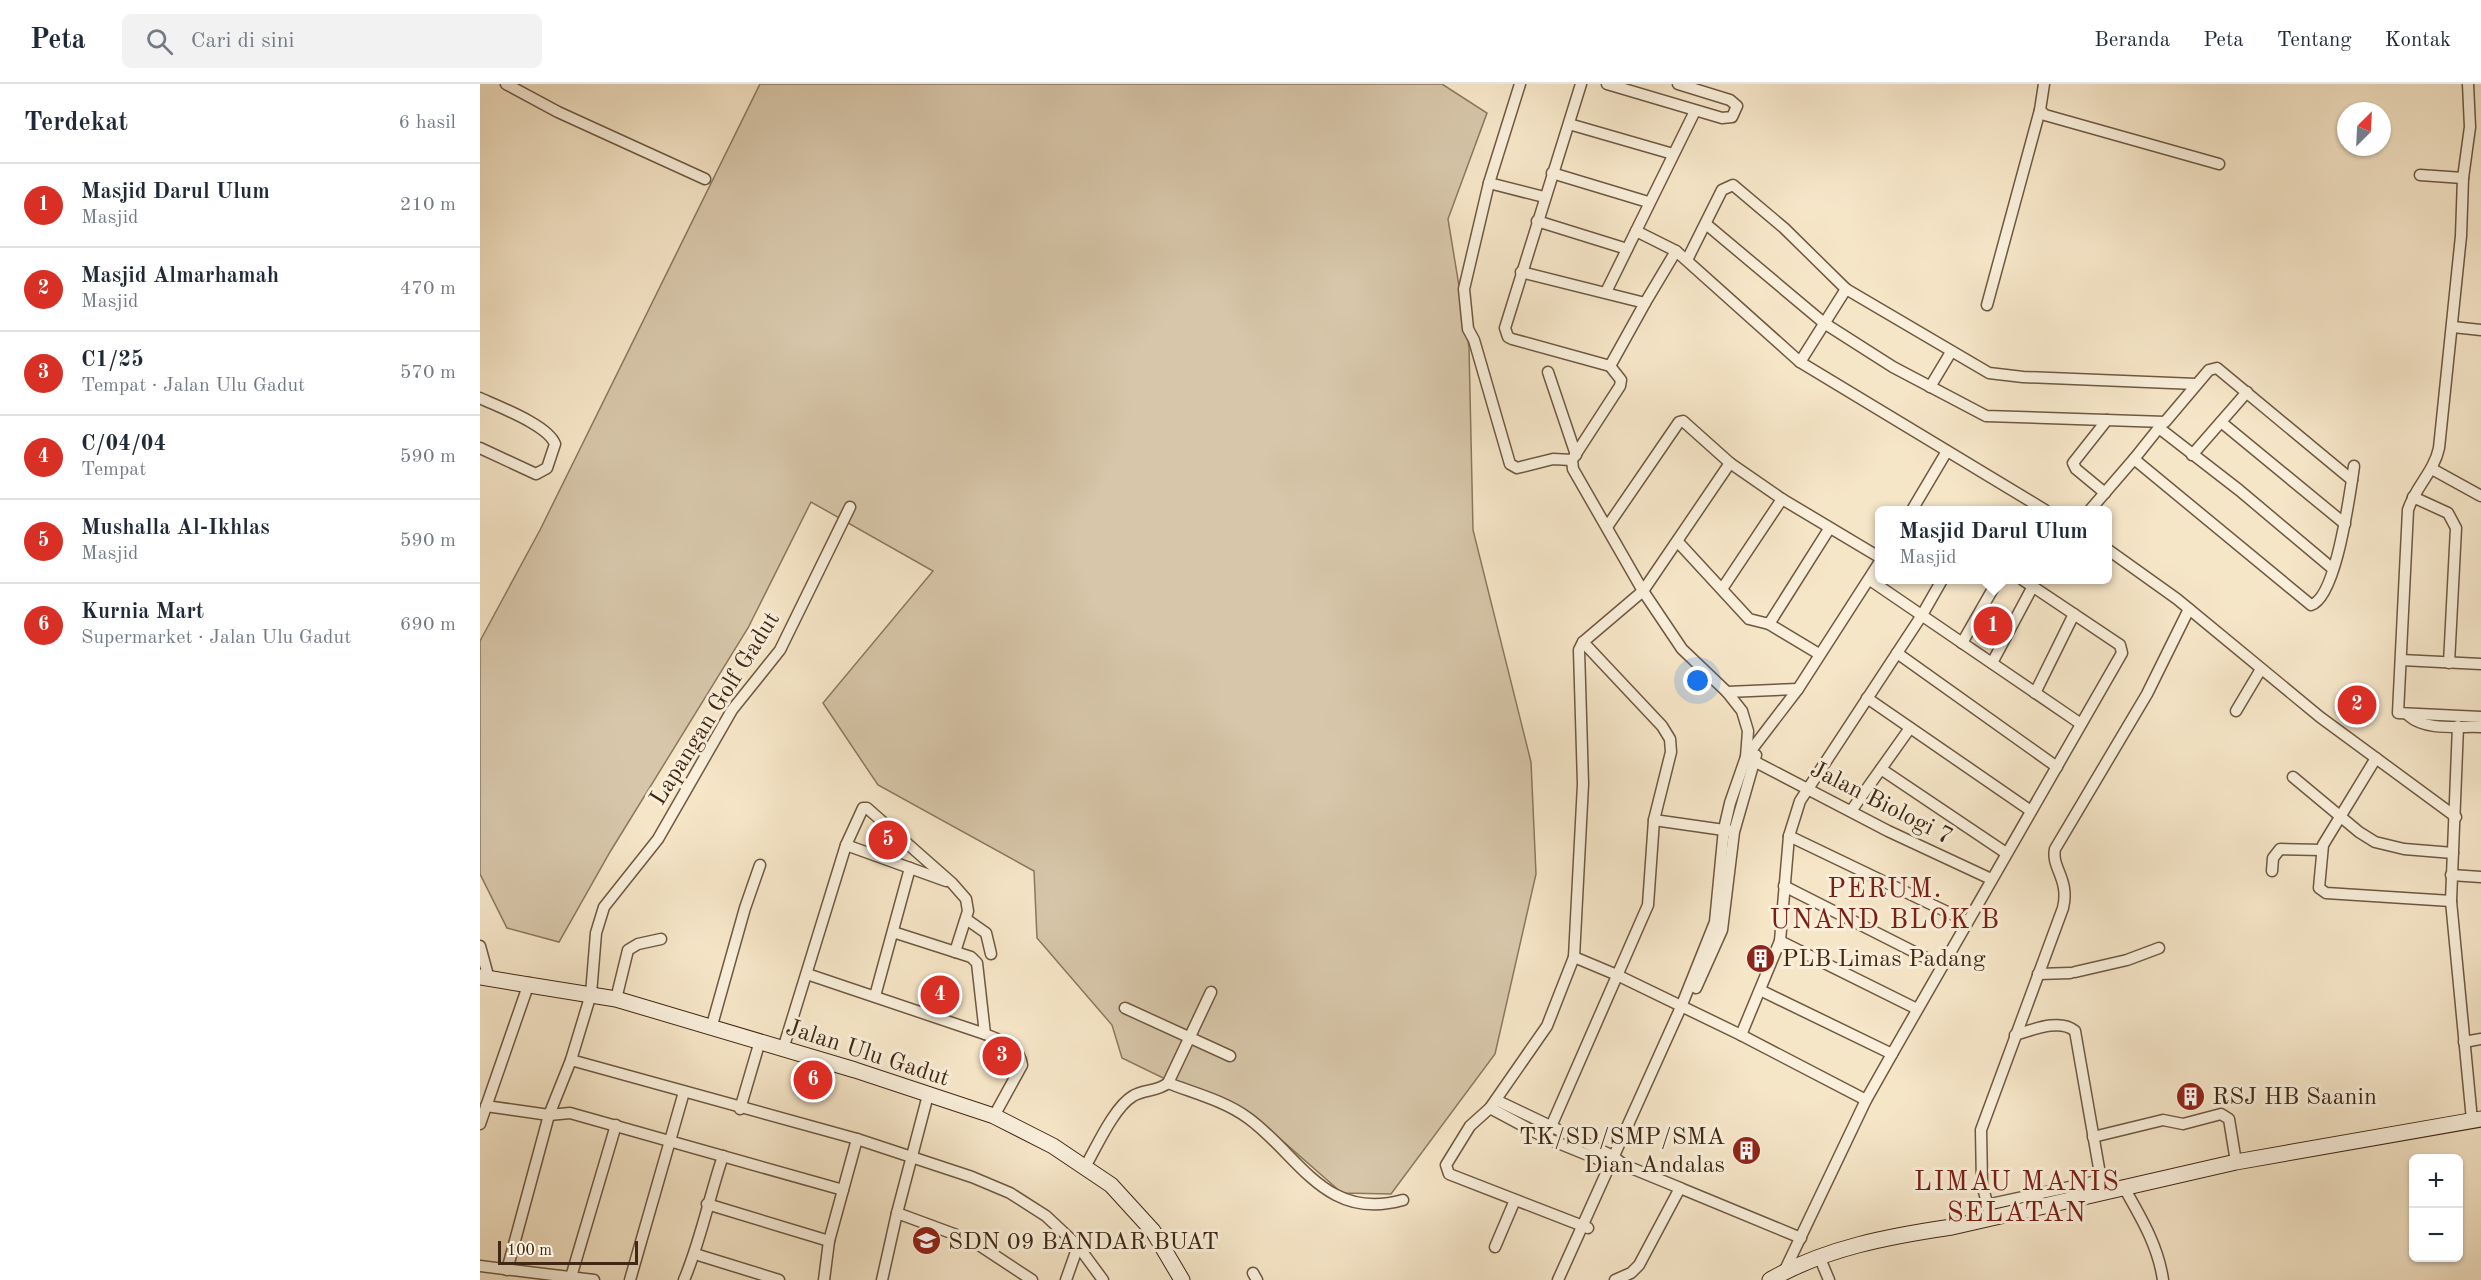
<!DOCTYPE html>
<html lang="id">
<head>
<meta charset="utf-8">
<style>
  body { margin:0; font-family:"Old Standard TT",serif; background:#f2f2f3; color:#1f2937 }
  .controls { position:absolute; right:18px; bottom:18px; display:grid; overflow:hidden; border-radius:9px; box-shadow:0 2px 4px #0004 }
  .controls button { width:54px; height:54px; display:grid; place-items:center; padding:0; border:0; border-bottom:2px solid #e0e1e3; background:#fff; color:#1f2937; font:30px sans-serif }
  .compass { position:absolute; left:1857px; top:18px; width:54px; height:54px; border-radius:50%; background:#fff; box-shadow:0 2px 4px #0004; rotate:24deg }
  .scale { position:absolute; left:18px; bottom:15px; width:140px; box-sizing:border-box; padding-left:6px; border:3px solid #402814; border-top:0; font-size:16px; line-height:21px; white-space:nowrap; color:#402814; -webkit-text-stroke:4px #f9efdb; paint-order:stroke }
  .you { position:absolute; left:1218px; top:597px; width:21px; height:21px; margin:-15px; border:4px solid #fff; border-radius:50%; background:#1a73e8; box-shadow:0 0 0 9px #1a73e833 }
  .badge { display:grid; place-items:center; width:39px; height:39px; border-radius:50%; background:#d93025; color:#fff; font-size:20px; font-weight:700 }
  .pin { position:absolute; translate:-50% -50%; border:3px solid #fff; box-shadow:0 2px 6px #0006 }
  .popup { position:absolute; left:1395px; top:422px; width:237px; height:78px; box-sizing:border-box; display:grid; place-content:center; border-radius:9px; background:#fff; filter:drop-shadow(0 2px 4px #0005); font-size:20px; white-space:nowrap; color:#747a83 }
  .popup b { font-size:22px; color:#1f2937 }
  .popup::after { content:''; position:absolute; left:50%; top:100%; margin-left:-12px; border:12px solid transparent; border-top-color:#fff }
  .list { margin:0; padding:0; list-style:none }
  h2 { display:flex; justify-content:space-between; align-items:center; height:78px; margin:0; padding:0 24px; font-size:26px }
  h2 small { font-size:20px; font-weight:400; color:#747a83 }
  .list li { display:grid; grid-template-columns:39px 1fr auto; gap:18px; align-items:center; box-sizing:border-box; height:84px; padding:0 24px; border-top:2px solid #e0e1e3 }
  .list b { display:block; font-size:22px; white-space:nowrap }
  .list p { margin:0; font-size:20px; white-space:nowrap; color:#747a83 }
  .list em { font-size:20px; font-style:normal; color:#747a83 }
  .icon { flex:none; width:33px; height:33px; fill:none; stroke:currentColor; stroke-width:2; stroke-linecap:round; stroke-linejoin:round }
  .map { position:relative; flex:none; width:2001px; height:1196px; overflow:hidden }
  header { display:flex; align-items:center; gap:36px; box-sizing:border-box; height:84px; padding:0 30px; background:#fff; border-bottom:2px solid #e0e1e3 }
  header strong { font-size:28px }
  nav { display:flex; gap:33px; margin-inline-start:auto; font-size:21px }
  .search { width:420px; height:54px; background:#f2f2f3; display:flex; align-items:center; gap:15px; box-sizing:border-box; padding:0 21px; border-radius:9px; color:#747a83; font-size:22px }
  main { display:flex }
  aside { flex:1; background:#fff }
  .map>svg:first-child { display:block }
  .green { fill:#d7c6a9; stroke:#8c775e; stroke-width:1.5 }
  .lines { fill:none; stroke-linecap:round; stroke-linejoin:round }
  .street-casing { stroke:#6e5841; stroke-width:13 }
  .secondary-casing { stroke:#402814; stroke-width:17 }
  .street { stroke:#f9efdb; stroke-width:10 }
  .secondary { stroke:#f9efdb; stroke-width:15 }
  .labels { text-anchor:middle; stroke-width:6; stroke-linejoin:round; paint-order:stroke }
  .street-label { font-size:24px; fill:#402814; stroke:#f9efdb }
  .poi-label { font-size:24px; fill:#402814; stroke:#f9efdb; text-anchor:start }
  .quarter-label { font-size:27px; letter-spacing:1.5px; fill:#7a1f14; stroke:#f9efdb }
</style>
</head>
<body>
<header>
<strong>Peta</strong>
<div class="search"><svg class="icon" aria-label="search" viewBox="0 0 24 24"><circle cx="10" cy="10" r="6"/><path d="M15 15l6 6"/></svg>Cari di sini</div>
<nav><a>Beranda</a><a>Peta</a><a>Tentang</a><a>Kontak</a></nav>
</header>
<main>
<aside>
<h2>Terdekat<small>6 hasil</small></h2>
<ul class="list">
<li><span class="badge">1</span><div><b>Masjid Darul Ulum</b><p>Masjid</p></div><em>210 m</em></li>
<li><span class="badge">2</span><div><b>Masjid Almarhamah</b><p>Masjid</p></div><em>470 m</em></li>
<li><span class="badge">3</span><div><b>C1/25</b><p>Tempat · Jalan Ulu Gadut</p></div><em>570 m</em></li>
<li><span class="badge">4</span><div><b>C/04/04</b><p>Tempat</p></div><em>590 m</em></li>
<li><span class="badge">5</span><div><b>Mushalla Al-Ikhlas</b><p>Masjid</p></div><em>590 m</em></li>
<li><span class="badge">6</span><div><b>Kurnia Mart</b><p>Supermarket · Jalan Ulu Gadut</p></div><em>690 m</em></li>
</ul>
</aside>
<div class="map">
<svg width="2001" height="1196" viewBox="0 0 2001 1196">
  <rect width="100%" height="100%" fill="#f6e6c8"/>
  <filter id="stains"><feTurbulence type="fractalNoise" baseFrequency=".00333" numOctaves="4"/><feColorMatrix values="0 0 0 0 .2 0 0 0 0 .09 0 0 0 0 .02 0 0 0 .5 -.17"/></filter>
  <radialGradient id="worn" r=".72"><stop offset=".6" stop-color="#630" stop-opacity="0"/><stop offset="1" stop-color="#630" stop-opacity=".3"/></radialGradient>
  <!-- green -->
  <path class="green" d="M280 0H962L1007 29 968 135 989 263 993 446 1051 678 1056 790 1015 970 911 1110 862 1109 790 1046 642 974 632 941 557 854 554 787 398 701 343 619 453 487 331 418 268 544 130 768 79 858 27 844 0 790V557L60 446Z"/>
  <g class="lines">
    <defs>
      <g id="street">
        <path d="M26 0 78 28 225 95"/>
        <path d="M1040 0 1009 99 984 205 988 245 994 256 1030 380 1037 384 1073 375 1092 376"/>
        <path d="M1101 0 1025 244 1028 253 1032 255 1130 282 1141 296 1140 302 1092 376 1093 385 1163 507 1202 565 1247 608 1262 627 1268 647 1266 673 1408 747 1511 795"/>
        <path d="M1127 0 1242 34 1252 33 1257 22 1250 16 1198 0"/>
        <path d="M1564 0 1560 26 1565 31 1739 80"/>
        <path d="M1988 0 1990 43 1983 94 1981 152 1959 364C1954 388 1935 403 1928 426L1918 629 2001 633"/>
        <path d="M1089 40 1193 70"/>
        <path d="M1072 89 1168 118"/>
        <path d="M1940 91 1983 94"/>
        <path d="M1009 99 1064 113"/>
        <path d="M1057 137 1147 165"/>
        <path d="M1226 140 1344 239 1413 283 1506 332 1685 338 1729 286 1737 284 1872 396C1868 421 1855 514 1831 521L1654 375 1610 426"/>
        <path d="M1196 167 1320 278 1565 426"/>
        <path d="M1207 176 1242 106 1253 101 1304 144 1366 205 1509 289 1543 293 1716 300"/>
        <path d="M1041 188 1165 219 1196 167 1156 147 1215 27"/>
        <path d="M1126 208 1156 147"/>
        <path d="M1507 221 1560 26"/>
        <path d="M1973 243 2001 246"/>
        <path d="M1320 278 1366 205"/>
        <path d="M1130 282 1165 219"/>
        <path d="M1068 288 1096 371"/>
        <path d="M1450 303 1471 268"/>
        <path d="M0 314C19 323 68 341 75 360L67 384 56 390 0 364"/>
        <path d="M1741 338 1865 440"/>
        <path d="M1679 344 1759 406 1853 485"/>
        <path d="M1712 371 1767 308"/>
        <path d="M1654 375 1682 340"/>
        <path d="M1952 385 2001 412"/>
        <path d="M1872 396 1874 382"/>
        <path d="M1625 409 1596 385 1593 379 1627 336"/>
        <path d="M1933 413 1968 429 1976 444 1969 579"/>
        <path d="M370 423 300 566 252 626 178 755 124 823 116 849 111 910 91 976 377 1055 492 1093 530 1109 566 1132 598 1162 586 1196"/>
        <path d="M1432 426 1467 367"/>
        <path d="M1127 443 1199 338 1203 337 1250 379 1302 415 1399 473"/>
        <path d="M1198 458 1269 535 1289 540 1349 445"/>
        <path d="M1627 465 1697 515 1840 633 1976 733"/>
        <path d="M1390 496 1601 640"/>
        <path d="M1242 505 1302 415"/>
        <path d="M1289 540 1339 570"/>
        <path d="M1482 559 1518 496"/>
        <path d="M1417 569 1577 683"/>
        <path d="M1921 576 2001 580"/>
        <path d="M1512 579 1553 502"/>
        <path d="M1247 608 1318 605"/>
        <path d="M1555 609 1594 530"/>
        <path d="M1387 614 1551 727"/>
        <path d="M1756 627 1781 585"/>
        <path d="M1929 632C1946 647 1979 642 2001 643"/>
        <path d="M1978 642 1971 817 1992 1036"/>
        <path d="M1896 674 1843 761 1839 804 1846 809 1971 817"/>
        <path d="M1401 685 1526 769"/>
        <path d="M1813 693 1879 748 1895 758 1924 765 1973 769"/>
        <path d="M1371 727 1430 644"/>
        <path d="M1174 736 1251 747"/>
        <path d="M1309 752 1486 837"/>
        <path d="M366 761 466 797"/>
        <path d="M1792 787 1793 774 1800 765 1842 766"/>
        <path d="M1971 791 2001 793"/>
        <path d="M1304 802 1460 881"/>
        <path d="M486 835 506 849 511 870"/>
        <path d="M413 848 491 873 497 879 505 950C521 957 539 961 542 981L514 1032"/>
        <path d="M1300 857 1437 925"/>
        <path d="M0 862 9 895"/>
        <path d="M1094 873 1137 891 1261 951 1386 1016"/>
        <path d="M1595 888 1647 876 1679 864"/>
        <path d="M327 890 505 950"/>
        <path d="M1558 890 1590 889"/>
        <path d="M1216 904 1242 846 1254 748 1276 671"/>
        <path d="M1280 906 1412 970"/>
        <path d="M395 912 430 784"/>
        <path d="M136 915 148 866 158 860 181 855"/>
        <path d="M645 924 750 972"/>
        <path d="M232 941 265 824 280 781"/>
        <path d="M1261 951 1300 857 1309 752 1320 717 1442 531 1462 496"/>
        <path d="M1535 951C1552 946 1580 934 1595 947L1623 1107"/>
        <path d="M1984 958 2001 955"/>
        <path d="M303 965 366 761 383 724H387L472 799 486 815 488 827 475 868"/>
        <path d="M688 999C714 1009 745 1017 768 1034 819 1071 845 1138 923 1116"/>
        <path d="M1016 1016 1133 1072 1144 1081 1200 1104 1159 1181 1151 1189 1135 1196"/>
        <path d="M6 1022 69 1031 90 1029 363 1106 377 1055"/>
        <path d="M1010 1024 1066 1054 1135 1082"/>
        <path d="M260 1025 280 957"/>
        <path d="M0 1040 49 899"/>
        <path d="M1613 1053 1683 1036 1703 1040 1741 1030 1749 1035 1756 1078"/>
        <path d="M1066 1054 1168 821 1174 736 1191 668 1190 655 1182 642 1103 558"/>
        <path d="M605 1083C616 1064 634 1023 653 1012 664 1005 677 1008 688 999L731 908"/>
        <path d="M1643 1102C1660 1132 1678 1161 1683 1196"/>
        <path d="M1200 1104 1321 1154"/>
        <path d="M227 1120 349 1157"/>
        <path d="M1506 1121 1622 1096"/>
        <path d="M417 1129 493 1157 552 1196"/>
        <path d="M1511 1134 1502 1100 1501 1046 1583 824C1590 795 1571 784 1575 765L1667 610 1709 525"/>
        <path d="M1108 1144 969 1090 966 1081 990 1042 1010 1024 1067 942 1094 873 1103 700 1099 566 1103 558 1163 507 1250 379"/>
        <path d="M598 1162 623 1196"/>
        <path d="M1015 1163 1035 1116"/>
        <path d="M215 1170 299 1196"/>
        <path d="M1339 1172 1349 1196"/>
        <path d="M0 1182 114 1196"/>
        <path d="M27 1186 69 1031 91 976"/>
        <path d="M1304 1188 1386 1016 1412 970 1642 569 1640 561 1543 496"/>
        <path d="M773 1189 777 1196"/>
        <path d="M91 1193 136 1041"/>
        <path d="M150 1196 204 1008"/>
        <path d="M204 1196C221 1156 229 1113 243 1072"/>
        <path d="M344 1196 349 1157 363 1106"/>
        <path d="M402 1196 417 1129 448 1011"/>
        <path d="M1078 1196 1201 923 1235 838 1244 745 1250 719 1266 673 1318 605 1399 479"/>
      </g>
      <g id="secondary">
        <path d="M0 893 136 915 375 986 514 1032 573 1062 631 1101 673 1147 702 1196"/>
        <path d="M1290 1196C1345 1164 1410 1152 1472 1143L1756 1078 2001 1035"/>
      </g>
    </defs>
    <!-- street casing -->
    <use href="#street" class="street-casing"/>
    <!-- secondary casing -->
    <use href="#secondary" class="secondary-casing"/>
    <!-- street -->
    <use href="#street" class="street"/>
    <!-- secondary -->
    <use href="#secondary" class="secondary"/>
  </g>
  <!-- icons -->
  <defs>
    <symbol id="building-disc" viewBox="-11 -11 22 22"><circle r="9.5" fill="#8f2418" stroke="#f9efdb"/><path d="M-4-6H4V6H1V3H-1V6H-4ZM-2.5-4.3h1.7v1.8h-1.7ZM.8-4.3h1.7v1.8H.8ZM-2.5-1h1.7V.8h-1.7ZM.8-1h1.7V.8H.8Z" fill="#fff"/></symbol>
    <symbol id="school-disc" viewBox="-11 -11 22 22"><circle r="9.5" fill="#8f2418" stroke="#f9efdb"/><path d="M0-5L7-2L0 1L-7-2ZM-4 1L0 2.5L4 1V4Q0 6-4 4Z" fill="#fff"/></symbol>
  </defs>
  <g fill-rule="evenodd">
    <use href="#building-disc" x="1264" y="858" width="33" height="33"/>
    <use href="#building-disc" x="1694" y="996" width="33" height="33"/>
    <use href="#building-disc" x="1250" y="1050" width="33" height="33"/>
    <use href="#school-disc" x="430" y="1140" width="33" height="33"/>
  </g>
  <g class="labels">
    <!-- street labels -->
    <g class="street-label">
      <text transform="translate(234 624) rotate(-58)" y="8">Lapangan Golf Gadut</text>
      <text transform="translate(1402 718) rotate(27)" y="8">Jalan Biologi 7</text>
      <text transform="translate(388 968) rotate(18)" y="8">Jalan Ulu Gadut</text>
    </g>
    <!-- poi labels -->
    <g class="poi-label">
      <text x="1302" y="882">PLB Limas Padang</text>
      <text x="1732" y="1020">RSJ HB Saanin</text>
      <text x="1245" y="1060" text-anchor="end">TK/SD/SMP/SMA<tspan x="1245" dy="28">Dian Andalas</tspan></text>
      <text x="468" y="1165">SDN 09 BANDAR BUAT</text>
    </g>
    <!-- quarter labels -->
    <g class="quarter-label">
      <text x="1405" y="813">PERUM.<tspan x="1405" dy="31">UNAND BLOK B</tspan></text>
      <text x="1537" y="1106">LIMAU MANIS<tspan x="1537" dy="31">SELATAN</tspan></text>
    </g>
  </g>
  <rect width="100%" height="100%" filter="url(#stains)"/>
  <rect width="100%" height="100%" fill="url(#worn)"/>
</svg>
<div class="controls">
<button>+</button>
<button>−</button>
</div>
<svg class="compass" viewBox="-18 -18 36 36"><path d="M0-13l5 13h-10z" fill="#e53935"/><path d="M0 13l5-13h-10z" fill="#747a83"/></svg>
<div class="scale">100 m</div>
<div class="you"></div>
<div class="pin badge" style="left:1513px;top:542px">1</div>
<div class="popup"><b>Masjid Darul Ulum</b>Masjid</div>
<div class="pin badge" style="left:1877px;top:621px">2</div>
<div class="pin badge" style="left:522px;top:972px">3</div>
<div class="pin badge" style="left:460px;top:911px">4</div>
<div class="pin badge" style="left:408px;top:756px">5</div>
<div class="pin badge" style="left:333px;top:996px">6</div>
</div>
</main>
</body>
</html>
